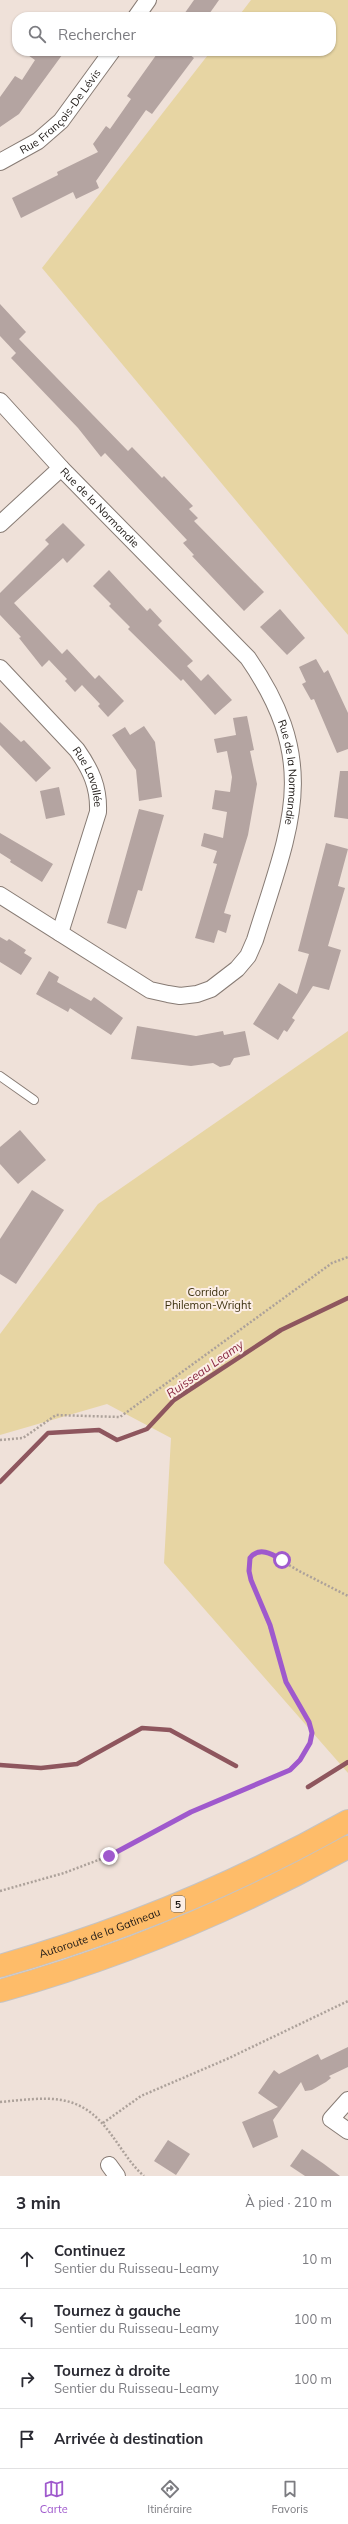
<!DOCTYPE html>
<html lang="fr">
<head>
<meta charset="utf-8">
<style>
  body { margin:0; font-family:Mulish,sans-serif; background:#f7f7f7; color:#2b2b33 }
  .stop { position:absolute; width:12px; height:12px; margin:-9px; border:3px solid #9f59cd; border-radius:50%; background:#fff }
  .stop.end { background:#9f59cd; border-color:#fff; box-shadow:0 1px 4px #0008 }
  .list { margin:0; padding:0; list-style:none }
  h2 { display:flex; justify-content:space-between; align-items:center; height:52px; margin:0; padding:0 16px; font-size:17px }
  h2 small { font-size:13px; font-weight:400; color:#7c7c81 }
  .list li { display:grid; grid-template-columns:26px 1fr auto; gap:12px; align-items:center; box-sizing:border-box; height:60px; padding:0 16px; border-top:1px solid #e1e1e2 }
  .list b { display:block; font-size:15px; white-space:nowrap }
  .list p { margin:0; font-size:13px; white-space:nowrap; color:#7c7c81 }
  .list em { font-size:13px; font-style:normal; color:#7c7c81 }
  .icon { flex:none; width:22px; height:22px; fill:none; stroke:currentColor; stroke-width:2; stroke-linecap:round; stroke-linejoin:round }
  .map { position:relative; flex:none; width:348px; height:2176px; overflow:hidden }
  .search { position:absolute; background:#fff; box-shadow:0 1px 3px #0004; left:12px; right:12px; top:12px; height:44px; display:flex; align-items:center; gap:10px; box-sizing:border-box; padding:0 14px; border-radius:16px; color:#7c7c81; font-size:15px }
  .sheet { height:292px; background:#fff }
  nav { display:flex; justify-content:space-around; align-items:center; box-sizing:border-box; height:56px; border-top:1px solid #e1e1e2; background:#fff; font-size:11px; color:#7c7c81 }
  nav a { display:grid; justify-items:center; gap:2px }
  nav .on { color:#9f59cd }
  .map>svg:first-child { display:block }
  .green { fill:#e7d5a3 }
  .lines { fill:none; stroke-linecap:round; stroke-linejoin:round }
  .stream { stroke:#8e565e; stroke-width:4.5 }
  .building { fill:#b4a4a1 }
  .lane-casing { stroke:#877b74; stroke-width:10 }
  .street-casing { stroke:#877b74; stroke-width:18 }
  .highway-casing { stroke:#c5c3c3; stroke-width:24 }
  .path { stroke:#aca19a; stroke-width:2.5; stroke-dasharray:2 2; stroke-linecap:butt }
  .lane { stroke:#fff; stroke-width:8 }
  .street { stroke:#fff; stroke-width:16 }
  .highway { stroke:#febc69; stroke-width:22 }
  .route { stroke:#9f59cd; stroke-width:5 }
  .labels { text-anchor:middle; stroke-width:4; stroke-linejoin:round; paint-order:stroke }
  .shield { fill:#fceee6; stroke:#615a55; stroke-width:1 }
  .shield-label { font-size:10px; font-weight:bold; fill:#1f1a17 }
  .street-label { font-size:11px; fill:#1f1a17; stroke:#fceee6 }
  .park-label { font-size:11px; fill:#3b300e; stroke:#fceee6 }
  .water-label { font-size:12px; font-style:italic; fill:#8a2a41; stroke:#fceee6 }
</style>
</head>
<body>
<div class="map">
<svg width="348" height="2176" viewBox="0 0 348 2176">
  <rect width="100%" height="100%" fill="#efe1d9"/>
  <!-- green -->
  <g class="green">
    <path d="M251 0H348V635L42 268 211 51H331V17H238Z"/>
    <path d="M348 1031V1773L164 1563 171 1438 107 1404 0 1435V1334L98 1204Z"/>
  </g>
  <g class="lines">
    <!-- stream -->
    <g class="stream">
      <path d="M0 1482 48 1433 99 1430 117 1440 147 1429 174 1400 281 1330 348 1298"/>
      <path d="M0 1765 41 1768 77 1764 142 1728 170 1730 236 1766"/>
      <path d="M308 1787 348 1762"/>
    </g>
  </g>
  <!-- building -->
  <g class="building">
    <path d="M194 0H219L207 17H182Z"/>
    <path d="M22 51H65L19 114 0 127V97L15 76 22 80 35 60Z"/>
    <path d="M159 51H185L194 58 152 114 146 110 96 181 99 188 76 199 73 192 21 218 12 198 58 175 57 172 98 152 93 144 106 126 110 129 131 99 127 96Z"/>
    <path d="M0 304 26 332 19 339 128 451 132 447 162 478 164 476 193 506 189 509 198 518 194 521 264 592 244 611 192 556 194 555 183 543 187 540 105 453 101 457 78 428 11 358 16 353 0 336Z"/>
    <path d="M63 523 85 545 67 563 63 558 14 603 62 654 67 649 95 679 99 675 124 701 108 717 98 706 100 704 82 685 75 692 65 681 67 679 49 660 42 667 19 638 21 637 0 615V593L49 544 45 540Z"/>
    <path d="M109 570 147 611 150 608 162 621 158 625 193 661 187 666 201 681 208 674 232 700 215 715 183 679 181 681 128 629 130 627 109 606 111 604 93 586Z"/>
    <path d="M280 609 305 638 287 655 260 627Z"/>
    <path d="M316 659 324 673 328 670 348 713V749L337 753 314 699 311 700 302 684 306 682 299 667Z"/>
    <path d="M247 716 254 750 250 751 257 784 248 835 224 913 231 915 226 933 218 930 214 943 195 938 217 864 213 863 217 851 201 846 204 833 223 838 227 812 212 809 215 790 230 792 232 777 227 751 217 753 214 739 236 735 233 718Z"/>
    <path d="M0 722 21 742 24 740 51 768 36 782 0 745Z"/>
    <path d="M144 726 155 742 162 797 139 801 136 770 112 735 125 727 130 735Z"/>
    <path d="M340 771H348V819L334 817Z"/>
    <path d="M59 787 65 815 46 819 40 791Z"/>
    <path d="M139 809 164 815 142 891 138 890 126 929 107 923Z"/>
    <path d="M0 833 53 864 42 882 10 862 11 860 0 853Z"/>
    <path d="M326 843 348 849 338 886 345 888 328 946 341 950 329 990 313 986 292 1018 295 1020 287 1032 284 1030 278 1040 253 1024 279 983 297 994 309 954 298 951Z"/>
    <path d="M0 937 7 941 9 939 26 950 24 953 32 958 21 975 0 962Z"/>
    <path d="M49 971 59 977 57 982 91 1001 94 997 123 1018 111 1035 70 1008 68 1012 36 994Z"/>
    <path d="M137 1026 196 1036 223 1031 224 1035 245 1031 250 1055 234 1058 230 1065 220 1067 213 1063 191 1066 131 1059Z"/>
    <path d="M20 1130 46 1160 18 1184 0 1164V1147Z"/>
    <path d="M32 1190 64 1210 16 1284 0 1274V1239Z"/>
    <path d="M348 2047V2067L329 2076 331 2078 326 2082 312 2090 305 2091 301 2082 273 2120 278 2137 253 2148 242 2122 278 2107 258 2093 274 2070 279 2074 318 2054 321 2060Z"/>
    <path d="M168 2140 190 2154 176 2175 154 2161Z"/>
    <path d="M302 2149 324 2164 340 2176H305L290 2166Z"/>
  </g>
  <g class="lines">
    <defs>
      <path id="lane" d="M0 1076 34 1100"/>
      <g id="street">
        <path d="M136 17 148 0"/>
        <path id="s1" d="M0 162 38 141 61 121 112 51"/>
        <path id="s2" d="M0 401 61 468 248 658C322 765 290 827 255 940L248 956 237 969 211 989 197 994 180 996 168 994 150 990 0 895"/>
        <path d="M0 524 61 468"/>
        <path id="s3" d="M0 668 77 750C91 770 99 787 98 812L60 933"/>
        <path d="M348 2100 331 2119 348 2131"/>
        <path d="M109 2165 117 2176"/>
      </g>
      <g id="highway">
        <path id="s4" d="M0 1966C122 1931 238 1883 348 1821"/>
        <path d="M0 1991C121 1957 238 1908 348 1847"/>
      </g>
    </defs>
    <!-- lane casing -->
    <use href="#lane" class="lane-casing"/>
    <!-- street casing -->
    <use href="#street" class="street-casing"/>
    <!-- highway casing -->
    <use href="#highway" class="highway-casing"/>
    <!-- path -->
    <g class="path">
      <path d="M0 1440 23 1438 56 1415 120 1417 332 1263 348 1257"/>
      <path d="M0 1891 64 1873 109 1856 191 1812 289 1770 300 1760 312 1738 311 1728 306 1716 286 1682 269 1625 251 1580 249 1571 250 1557 255 1553 267 1552 299 1571 348 1596"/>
      <path d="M0 2102C46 2098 79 2090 110 2133 121 2147 130 2164 144 2176"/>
      <path d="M103 2123 141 2096 227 2059 348 2001"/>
    </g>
    <!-- lane -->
    <use href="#lane" class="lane"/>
    <!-- street -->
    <use href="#street" class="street"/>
    <!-- highway -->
    <use href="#highway" class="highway"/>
  </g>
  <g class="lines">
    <!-- route -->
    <path class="route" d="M109 1856 191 1812 290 1770 300 1760 310 1743 312 1733 309 1722 286 1682 270 1625 251 1580 249 1571 250 1558C259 1546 272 1554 282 1560"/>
  </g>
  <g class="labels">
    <!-- shield labels -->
    <rect class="shield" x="171" y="1896" width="14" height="16" rx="3"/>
    <g class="shield-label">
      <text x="178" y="1908">5</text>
    </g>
    <!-- street labels -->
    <g class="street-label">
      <text dy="4" stroke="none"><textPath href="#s1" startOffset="80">Rue François-De Lévis</textPath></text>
      <text dy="4" stroke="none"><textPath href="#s2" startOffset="146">Rue de la Normandie</textPath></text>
      <text dy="4" stroke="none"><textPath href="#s2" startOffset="481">Rue de la Normandie</textPath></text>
      <text dy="4" stroke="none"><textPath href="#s3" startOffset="142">Rue Lavallée</textPath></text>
      <text dy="4" stroke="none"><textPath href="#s4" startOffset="105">Autoroute de la Gatineau</textPath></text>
    </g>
    <!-- park labels -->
    <g class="park-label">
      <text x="208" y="1296">Corridor<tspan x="208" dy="13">Philemon-Wright</tspan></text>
    </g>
    <!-- water labels -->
    <g class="water-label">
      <text transform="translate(205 1369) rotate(-35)" y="4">Ruisseau Leamy</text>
    </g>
  </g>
</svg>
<div class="stop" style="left:282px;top:1560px"></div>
<div class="stop end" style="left:109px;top:1856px"></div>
<div class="search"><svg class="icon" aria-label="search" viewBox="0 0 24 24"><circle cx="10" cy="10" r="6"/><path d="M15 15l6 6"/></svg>Rechercher</div>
</div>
<section class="sheet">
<h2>3 min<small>À pied · 210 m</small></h2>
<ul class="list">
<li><svg class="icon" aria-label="ahead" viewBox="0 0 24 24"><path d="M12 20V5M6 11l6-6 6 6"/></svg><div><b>Continuez</b><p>Sentier du Ruisseau-Leamy</p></div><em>10 m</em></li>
<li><svg class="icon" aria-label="left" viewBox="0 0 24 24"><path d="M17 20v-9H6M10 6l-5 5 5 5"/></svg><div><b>Tournez à gauche</b><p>Sentier du Ruisseau-Leamy</p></div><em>100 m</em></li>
<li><svg class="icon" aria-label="right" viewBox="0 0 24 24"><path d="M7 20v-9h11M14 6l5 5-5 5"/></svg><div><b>Tournez à droite</b><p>Sentier du Ruisseau-Leamy</p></div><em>100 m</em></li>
<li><svg class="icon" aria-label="arrive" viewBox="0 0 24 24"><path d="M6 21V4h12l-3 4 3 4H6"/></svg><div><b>Arrivée à destination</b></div></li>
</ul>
</section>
<nav>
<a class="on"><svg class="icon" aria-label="map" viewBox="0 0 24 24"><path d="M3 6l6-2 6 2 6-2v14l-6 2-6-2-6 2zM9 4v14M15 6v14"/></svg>Carte</a>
<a><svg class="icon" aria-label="directions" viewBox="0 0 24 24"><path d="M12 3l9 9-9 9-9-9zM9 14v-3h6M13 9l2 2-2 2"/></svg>Itinéraire</a>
<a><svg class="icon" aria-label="saved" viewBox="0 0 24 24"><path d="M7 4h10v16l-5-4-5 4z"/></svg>Favoris</a>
</nav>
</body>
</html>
